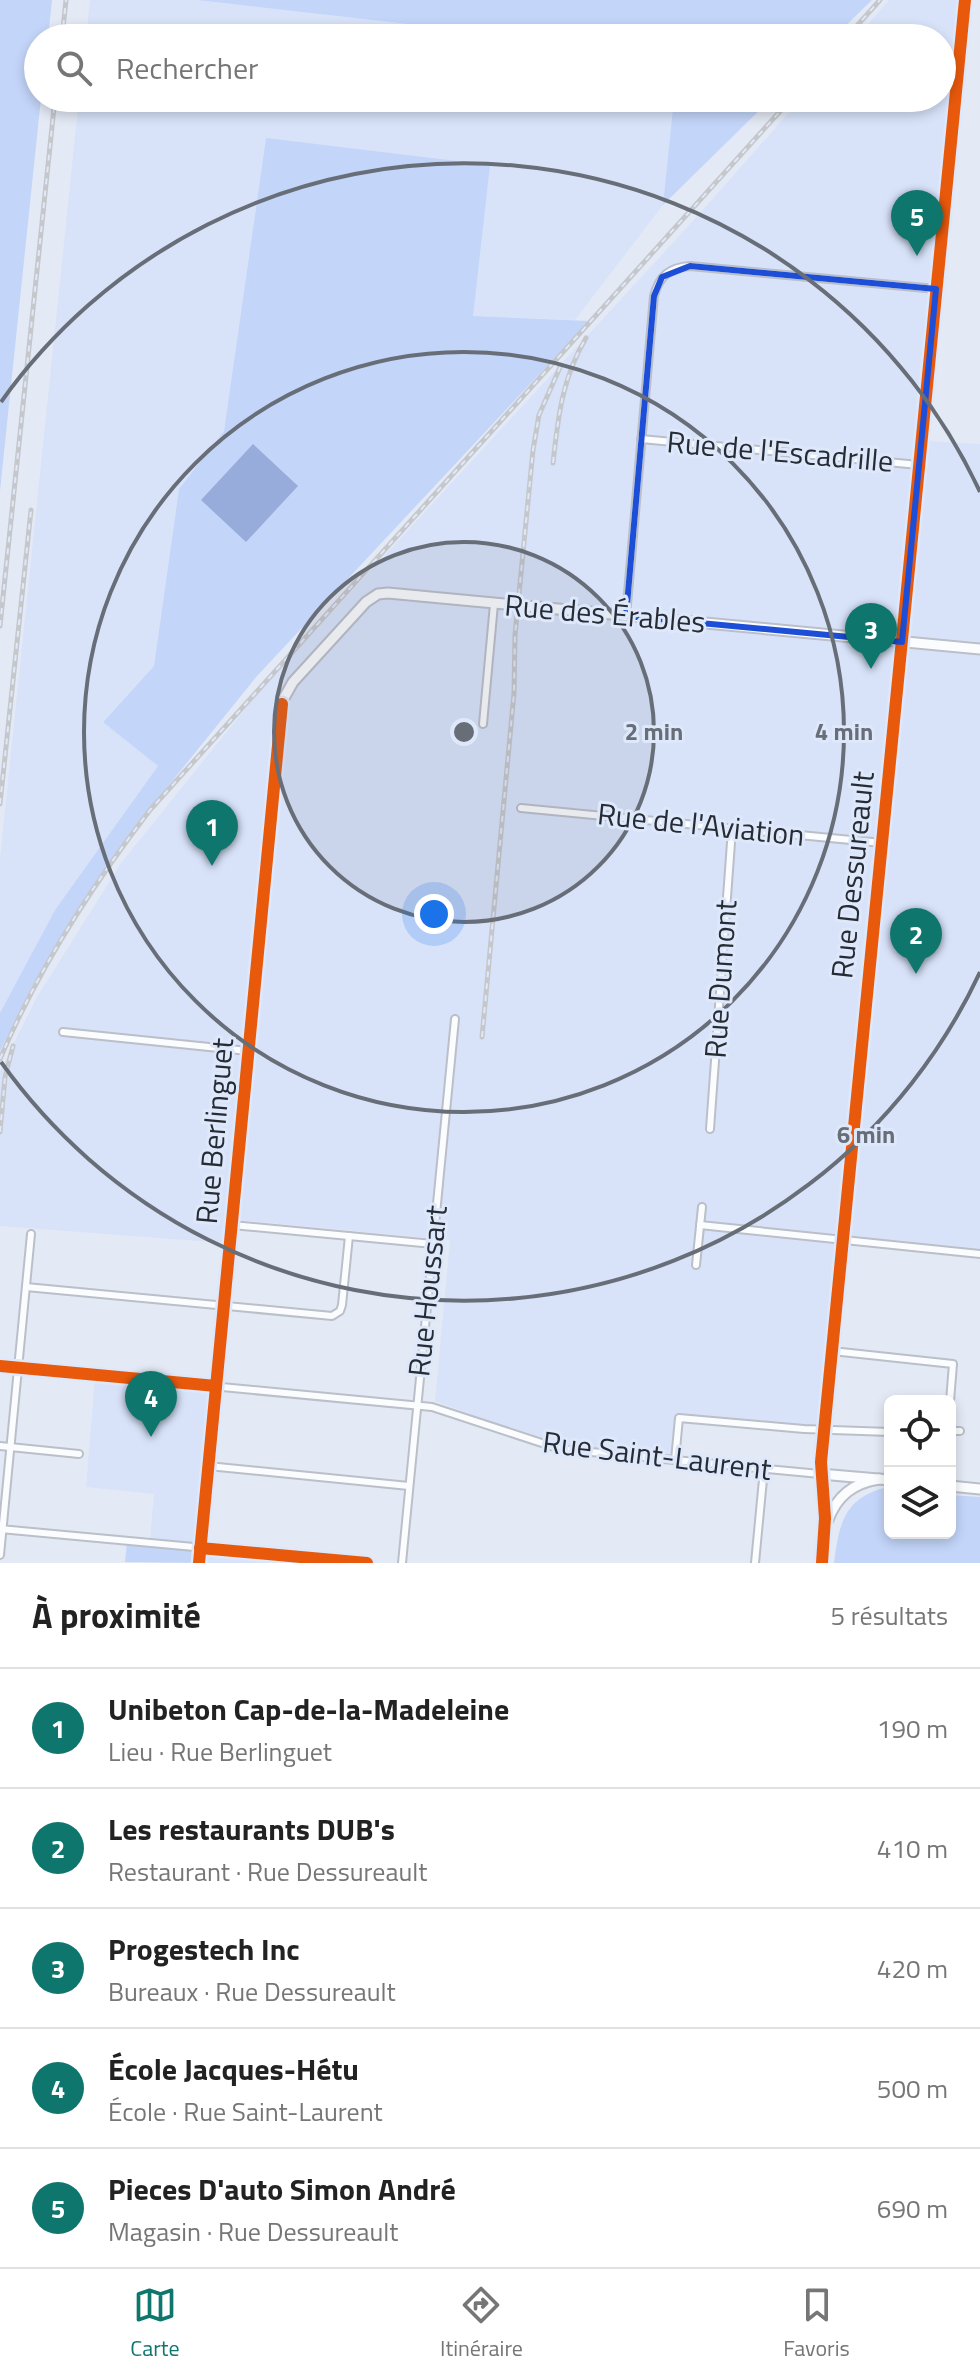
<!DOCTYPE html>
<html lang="fr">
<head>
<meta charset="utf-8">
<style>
  body { margin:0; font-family:"Titillium Web",sans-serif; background:#f2f2f2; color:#222 }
  .controls { position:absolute; right:24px; bottom:24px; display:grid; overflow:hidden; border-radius:12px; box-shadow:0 4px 12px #0003 }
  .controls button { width:72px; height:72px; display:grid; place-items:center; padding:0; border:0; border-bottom:2px solid #e0e0e0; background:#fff; color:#222; font:40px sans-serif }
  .you { position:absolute; left:434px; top:914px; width:28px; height:28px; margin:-20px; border:6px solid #fff; border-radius:50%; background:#1a73e8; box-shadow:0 0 0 12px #1a73e833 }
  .badge { display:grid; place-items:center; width:52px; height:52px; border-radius:50%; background:#0f766e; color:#fff; font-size:26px; font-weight:700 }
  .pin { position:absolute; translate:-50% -66px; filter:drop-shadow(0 2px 4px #0008) }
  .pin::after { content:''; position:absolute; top:42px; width:28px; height:24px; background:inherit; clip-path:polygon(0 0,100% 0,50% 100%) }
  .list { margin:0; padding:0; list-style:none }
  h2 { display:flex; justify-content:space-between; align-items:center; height:104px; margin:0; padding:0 32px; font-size:34px }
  h2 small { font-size:26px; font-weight:400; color:#767676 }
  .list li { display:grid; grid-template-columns:52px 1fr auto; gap:24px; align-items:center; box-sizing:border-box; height:120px; padding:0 32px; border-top:2px solid #e0e0e0 }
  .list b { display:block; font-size:30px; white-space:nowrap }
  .list p { margin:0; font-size:26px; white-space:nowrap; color:#767676 }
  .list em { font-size:26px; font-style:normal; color:#767676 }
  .icon { flex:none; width:44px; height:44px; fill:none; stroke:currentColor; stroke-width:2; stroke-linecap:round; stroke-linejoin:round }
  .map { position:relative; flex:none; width:980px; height:1563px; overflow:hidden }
  .search { position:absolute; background:#fff; box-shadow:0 4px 12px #0003; left:24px; right:24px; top:24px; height:88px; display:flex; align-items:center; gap:20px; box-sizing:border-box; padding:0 28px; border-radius:44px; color:#767676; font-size:30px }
  .sheet { height:704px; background:#fff }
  nav { display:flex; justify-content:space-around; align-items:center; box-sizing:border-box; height:112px; border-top:2px solid #e0e0e0; background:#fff; font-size:22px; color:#767676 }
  nav a { display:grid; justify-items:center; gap:4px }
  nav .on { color:#0f766e }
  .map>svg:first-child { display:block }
  .built { fill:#d8e3fa }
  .green { fill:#c3d5f9 }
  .water { fill:#97acda }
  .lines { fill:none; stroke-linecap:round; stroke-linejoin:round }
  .street-casing { stroke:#babfc8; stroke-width:10 }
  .secondary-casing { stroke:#babfc8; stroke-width:13 }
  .street { stroke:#fbfcfe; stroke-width:6 }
  .secondary { stroke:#fbfcfe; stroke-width:9 }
  .rail-casing { stroke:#c5c7ca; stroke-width:5 }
  .rail { stroke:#dee8fb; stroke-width:2; stroke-dasharray:6; stroke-linecap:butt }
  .cycleway-casing { stroke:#dee8fb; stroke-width:17 }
  .cycleway { stroke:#e8590c; stroke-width:12 }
  .marked { fill:none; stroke:#1d4ed8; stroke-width:6; stroke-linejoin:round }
  .ring { fill:none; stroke:#686e78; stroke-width:4 }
  .labels { text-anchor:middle; stroke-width:6; stroke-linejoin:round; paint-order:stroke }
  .street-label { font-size:30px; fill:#262b34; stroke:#dee8fb }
  .centre { fill:#686e78; stroke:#dee8fb; stroke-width:4 }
  .ring-label { font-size:24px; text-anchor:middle; font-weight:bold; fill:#686e78; stroke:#dee8fb; stroke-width:6; stroke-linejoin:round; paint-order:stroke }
</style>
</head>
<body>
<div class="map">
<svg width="980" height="1563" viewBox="0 0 980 1563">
  <rect width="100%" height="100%" fill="#e4eaf5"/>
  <!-- built -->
  <g class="built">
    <path d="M90 0H197L530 38H86Z"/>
    <path d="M889 0H969L828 1428 677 1415 673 1456 557 1446 435 1401 450 1240 228 1219 225 1243 0 1226V1071L37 997 121 863 258 693 692 222 802 98H942V38H856Z"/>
    <path d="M79 98H674L663 205 575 320 473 316 266 138 224 431 179 489 154 666 103 721 158 766 55 910 0 1013V858Z"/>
    <path d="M928 441 980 444V651L910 645Z"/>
    <path d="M909 649 980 655V1252L850 1240Z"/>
    <path d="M95 1377 216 1387 205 1546 150 1539 154 1494 86 1487Z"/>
    <path d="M209 1550 343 1563H208Z"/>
  </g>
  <!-- green -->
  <g class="green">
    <path d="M0 0H52L48 38H38V98H41L0 491Z"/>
    <path d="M197 0H872L833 38H530Z"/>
    <path d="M674 98H772L663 205Z"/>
    <path d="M266 138 490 165 473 316 589 321 257 676 140 821 108 864 31 988 0 1051V1013L55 910 158 766 103 722 154 666 179 489 224 431Z"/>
    <path d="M884 1488 890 1489V1533H950V1495L980 1497V1563H834C839 1526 843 1499 884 1488Z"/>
    <path d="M127 1542 205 1550 203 1563 125 1562Z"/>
  </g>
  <!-- water -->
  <path class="water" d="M253 444 298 486 246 542 201 500Z"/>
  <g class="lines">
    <defs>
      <g id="street">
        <path d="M641 439 919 465"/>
        <path d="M626 616 654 296C659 276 670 267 690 266L936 289"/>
        <path d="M483 724 494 604"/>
        <path d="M521 808 882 843"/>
        <path d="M63 1032 248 1051"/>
        <path d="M710 1129 732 829"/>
        <path d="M232 1225 433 1244"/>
        <path d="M700 1225 980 1254"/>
        <path d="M696 1265 702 1207"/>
        <path d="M26 1287 332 1316 340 1311 342 1305 349 1236"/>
        <path d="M832 1351 953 1364 950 1401"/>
        <path d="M0 1366 432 1407 560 1449 820 1474"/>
        <path d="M950 1431H960"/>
        <path d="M0 1446 79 1454"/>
        <path d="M675 1460 679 1418 804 1429 890 1432"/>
        <path d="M208 1466 409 1486"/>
        <path d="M888 1480 890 1458"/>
        <path d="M0 1529 367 1563"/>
        <path d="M0 1555 31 1234"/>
        <path d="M402 1563 455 1019"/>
        <path d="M755 1563 764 1469"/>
      </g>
      <g id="secondary">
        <path d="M820 1474 890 1480"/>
        <path d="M950 1486 980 1489"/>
        <path d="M828 1520C837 1496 853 1483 879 1479"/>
        <path d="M199 1563 280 717 284 698 293 682 366 602 378 594 388 593 980 649"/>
        <path d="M822 1563 825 1518 821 1462 965 0"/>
      </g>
    </defs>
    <!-- street casing -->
    <use href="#street" class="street-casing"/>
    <!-- secondary casing -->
    <use href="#secondary" class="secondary-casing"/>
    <!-- street -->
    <use href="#street" class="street"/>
    <!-- secondary -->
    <use href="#secondary" class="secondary"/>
    <defs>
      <g id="rail">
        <path d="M62 38 66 0"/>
        <path d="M846 38 880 0"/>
        <path d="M553 463C558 418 562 378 586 338"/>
        <path d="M0 626 55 98"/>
        <path d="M0 804 31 510"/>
        <path d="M482 1037 514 693 515 635 533 450 539 415 561 365"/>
        <path d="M0 1059C38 969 91 887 150 810L792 98"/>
        <path d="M0 1132 5 1077 13 1046"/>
      </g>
    </defs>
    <!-- rail casing -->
    <use href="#rail" class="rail-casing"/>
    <!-- rail -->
    <use href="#rail" class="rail"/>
    <defs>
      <g id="cycleway">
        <path d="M0 1366 216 1386"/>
        <path d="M200 1548 367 1563"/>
        <path d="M199 1563 282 704"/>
        <path d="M822 1563 825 1518 821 1462 965 0"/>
      </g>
    </defs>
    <!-- cycleway casing -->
    <use href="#cycleway" class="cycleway-casing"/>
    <!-- cycleway -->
    <use href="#cycleway" class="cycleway"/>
  </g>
  <!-- marked area -->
  <path class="marked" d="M690 266 936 289 902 642 626 616 654 296 662 277Z"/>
  <!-- distance rings -->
  <circle cx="464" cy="732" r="190" fill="#686e78" fill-opacity=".12"/>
  <g class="ring">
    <circle cx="464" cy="732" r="190"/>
    <circle cx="464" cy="732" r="380"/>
    <path d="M980 972A569 569 0 0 1 1 1062M1 402A569 569 0 0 1 980 492"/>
  </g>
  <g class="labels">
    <!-- street labels -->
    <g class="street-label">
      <text transform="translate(780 452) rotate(5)" y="10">Rue de l'Escadrille</text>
      <text transform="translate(605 614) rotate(5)" y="10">Rue des Érables</text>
      <text transform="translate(701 825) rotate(6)" y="10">Rue de l'Aviation</text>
      <text transform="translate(853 875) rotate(-84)" y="10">Rue Dessureault</text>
      <text transform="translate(721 979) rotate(-86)" y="10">Rue Dumont</text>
      <text transform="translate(215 1131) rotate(-85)" y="10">Rue Berlinguet</text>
      <text transform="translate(428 1291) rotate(-84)" y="10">Rue Houssart</text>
      <text transform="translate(657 1456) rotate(7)" y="10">Rue Saint-Laurent</text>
    </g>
  </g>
  <circle cx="464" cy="732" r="12" class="centre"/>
  <g class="ring-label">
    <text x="654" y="740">2 min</text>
    <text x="844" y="740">4 min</text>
    <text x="866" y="1143">6 min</text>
  </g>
</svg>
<div class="controls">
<button><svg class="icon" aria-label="locate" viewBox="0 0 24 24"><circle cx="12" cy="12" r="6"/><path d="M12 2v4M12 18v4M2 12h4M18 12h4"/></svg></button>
<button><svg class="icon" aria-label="layers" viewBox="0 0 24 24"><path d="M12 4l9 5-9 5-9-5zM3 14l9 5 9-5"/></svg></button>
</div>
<div class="you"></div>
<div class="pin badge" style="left:212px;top:866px">1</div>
<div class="pin badge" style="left:916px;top:974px">2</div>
<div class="pin badge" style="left:871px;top:669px">3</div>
<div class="pin badge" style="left:151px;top:1437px">4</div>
<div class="pin badge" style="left:917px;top:256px">5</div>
<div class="search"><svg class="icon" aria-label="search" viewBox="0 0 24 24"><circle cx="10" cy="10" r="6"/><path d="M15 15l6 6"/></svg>Rechercher</div>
</div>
<section class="sheet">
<h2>À proximité<small>5 résultats</small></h2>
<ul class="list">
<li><span class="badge">1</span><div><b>Unibeton Cap-de-la-Madeleine</b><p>Lieu · Rue Berlinguet</p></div><em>190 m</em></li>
<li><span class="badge">2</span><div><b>Les restaurants DUB's</b><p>Restaurant · Rue Dessureault</p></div><em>410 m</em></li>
<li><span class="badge">3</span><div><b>Progestech Inc</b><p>Bureaux · Rue Dessureault</p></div><em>420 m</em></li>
<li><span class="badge">4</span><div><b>École Jacques-Hétu</b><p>École · Rue Saint-Laurent</p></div><em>500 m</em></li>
<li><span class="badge">5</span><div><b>Pieces D'auto Simon André</b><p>Magasin · Rue Dessureault</p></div><em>690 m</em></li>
</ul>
</section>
<nav>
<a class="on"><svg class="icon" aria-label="map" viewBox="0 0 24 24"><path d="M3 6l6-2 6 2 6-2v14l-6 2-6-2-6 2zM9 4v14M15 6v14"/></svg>Carte</a>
<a><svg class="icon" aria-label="directions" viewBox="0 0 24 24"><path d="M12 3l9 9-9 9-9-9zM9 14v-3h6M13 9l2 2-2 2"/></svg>Itinéraire</a>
<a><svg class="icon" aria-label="saved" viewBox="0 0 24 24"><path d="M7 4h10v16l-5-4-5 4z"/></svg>Favoris</a>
</nav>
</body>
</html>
